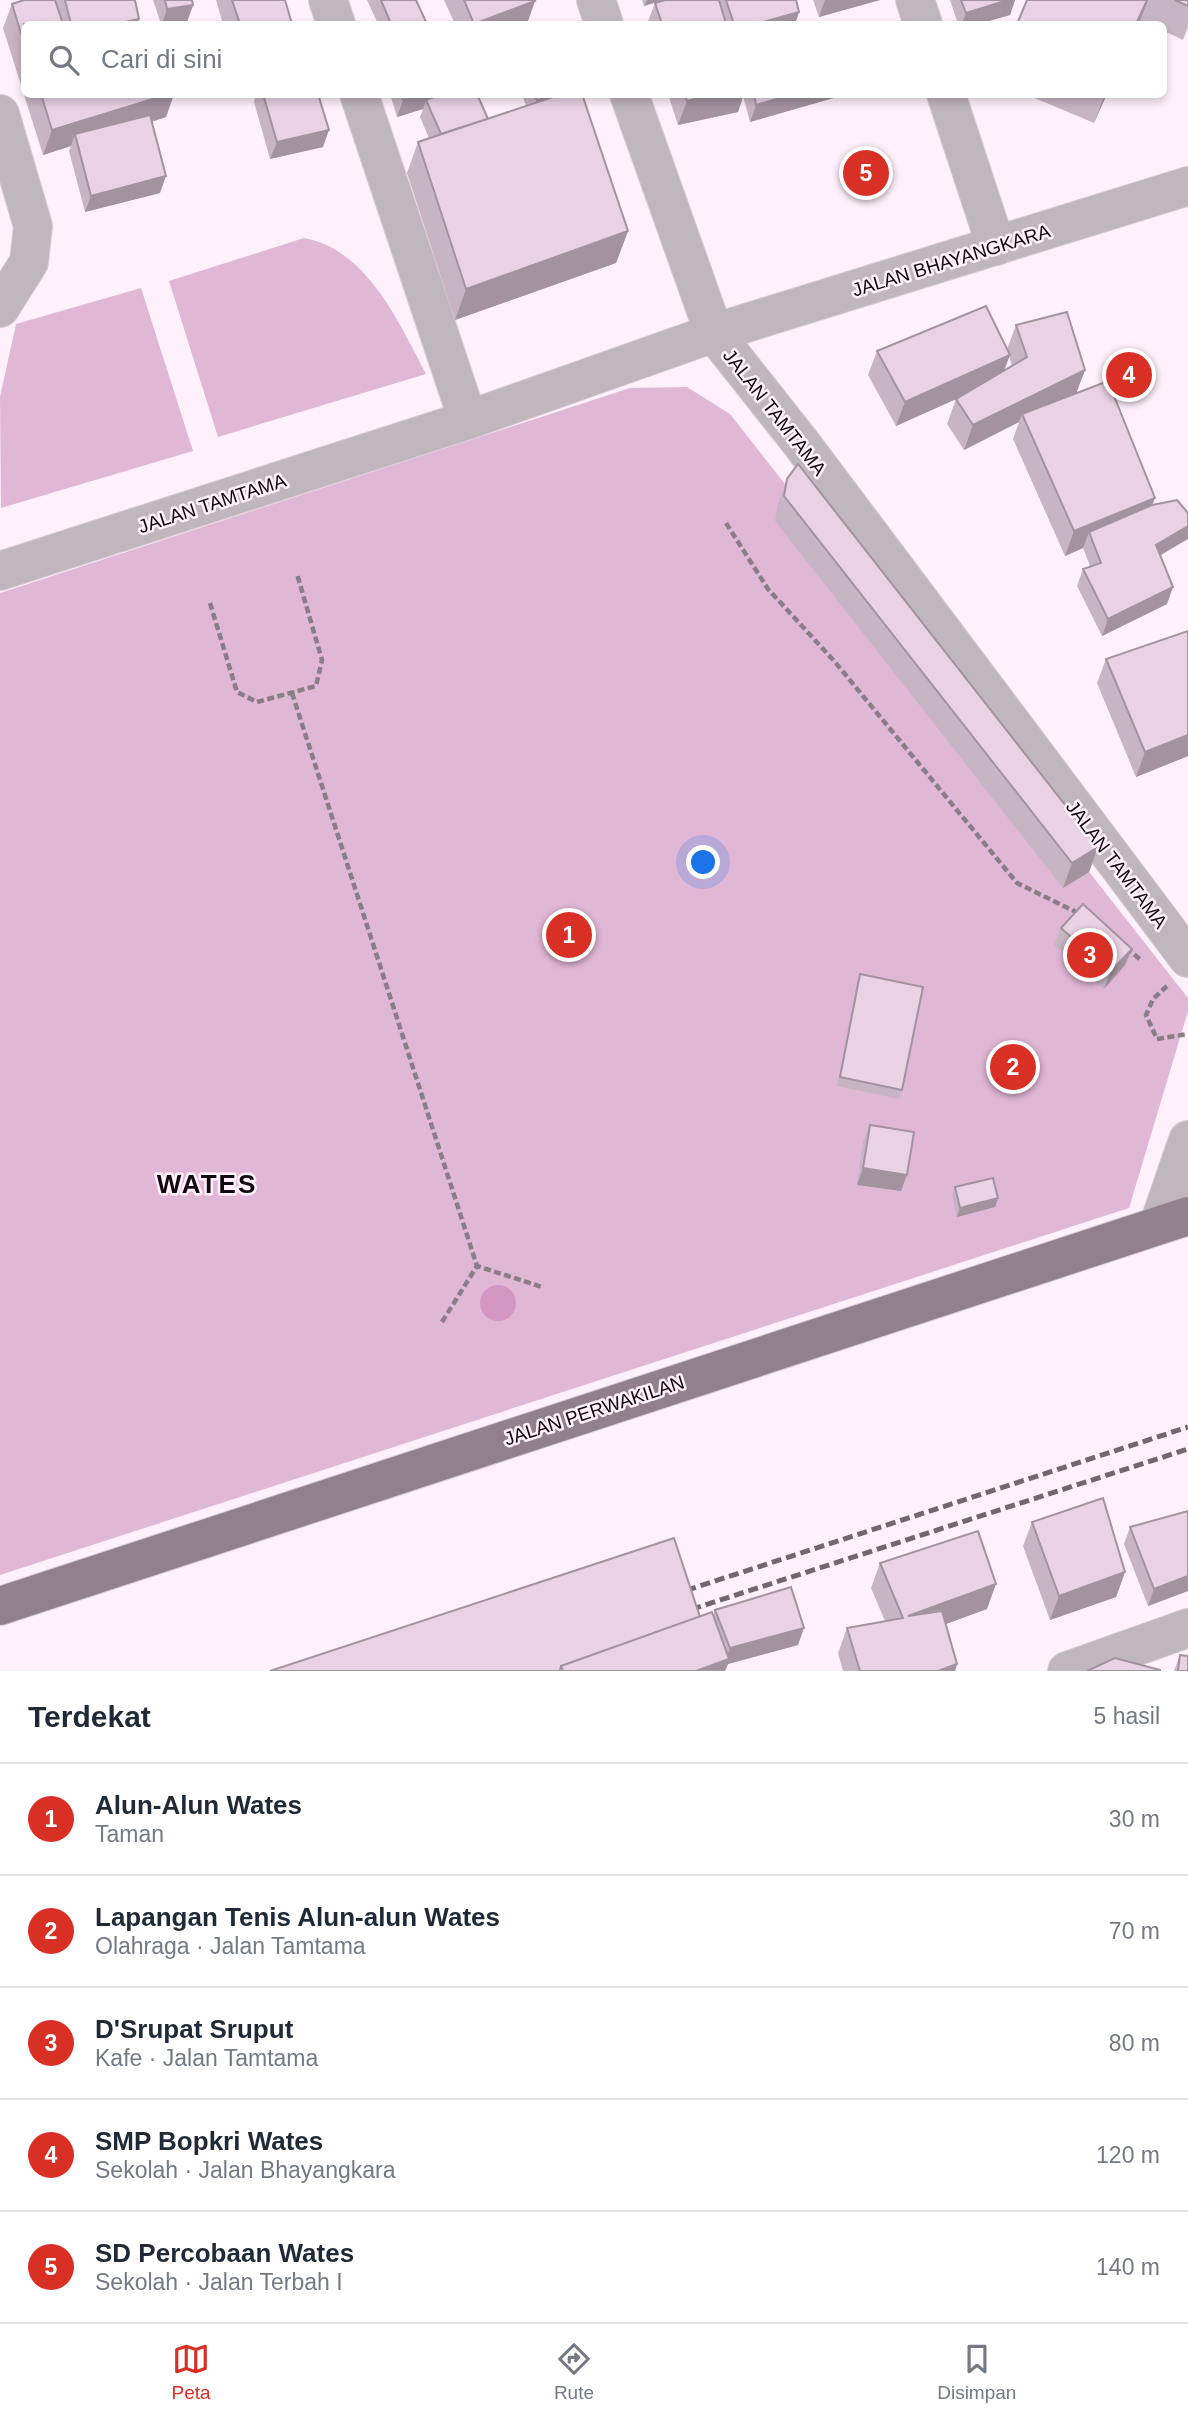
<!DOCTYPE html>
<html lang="id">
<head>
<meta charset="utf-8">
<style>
  body { margin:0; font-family:Helvetica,sans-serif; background:#f2f2f3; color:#1f2937 }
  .you { position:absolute; left:704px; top:863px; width:24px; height:24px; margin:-18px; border:5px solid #fff; border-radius:50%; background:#1a73e8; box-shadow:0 0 0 10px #1a73e833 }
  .badge { display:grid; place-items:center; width:46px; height:46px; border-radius:50%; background:#d93025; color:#fff; font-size:23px; font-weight:700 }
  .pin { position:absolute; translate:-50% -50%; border:4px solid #fff; box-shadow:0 2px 7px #0006 }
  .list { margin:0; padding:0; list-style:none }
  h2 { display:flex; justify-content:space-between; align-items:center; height:91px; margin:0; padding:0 28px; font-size:30px }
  h2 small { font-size:23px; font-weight:400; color:#747a83 }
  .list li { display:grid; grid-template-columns:46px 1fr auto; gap:21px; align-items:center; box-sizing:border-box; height:112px; padding:0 28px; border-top:2px solid #e0e1e3 }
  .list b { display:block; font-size:26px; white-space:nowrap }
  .list p { margin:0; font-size:23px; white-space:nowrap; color:#747a83 }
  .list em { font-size:23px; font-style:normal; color:#747a83 }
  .icon { flex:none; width:38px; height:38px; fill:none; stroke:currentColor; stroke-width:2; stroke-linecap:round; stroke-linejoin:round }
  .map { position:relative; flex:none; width:1188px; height:1671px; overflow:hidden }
  .search { position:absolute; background:#fff; box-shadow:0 4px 10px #0003; left:21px; right:21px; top:21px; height:77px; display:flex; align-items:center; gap:18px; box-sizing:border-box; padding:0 24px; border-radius:10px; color:#747a83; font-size:26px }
  .sheet { height:651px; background:#fff }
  nav { display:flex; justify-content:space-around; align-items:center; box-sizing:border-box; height:98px; border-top:2px solid #e0e1e3; background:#fff; font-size:19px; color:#747a83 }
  nav a { display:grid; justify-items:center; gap:4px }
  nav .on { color:#d93025 }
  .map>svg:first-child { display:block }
  .green { fill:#e1b7d6 }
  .water { fill:#d497c5 }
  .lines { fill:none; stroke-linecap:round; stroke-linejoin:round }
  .minor-casing { stroke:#d9ccd5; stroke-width:40 }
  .major-casing { stroke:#d9ccd5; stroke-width:40 }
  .path { stroke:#897e86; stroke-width:4.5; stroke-dasharray:7 3.5; stroke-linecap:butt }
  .minor { stroke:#c0b6bd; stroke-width:38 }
  .major { stroke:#92808d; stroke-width:38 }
  .rail { stroke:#71686f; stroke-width:5; stroke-dasharray:10 5; stroke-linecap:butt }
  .wall { fill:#c8b5c3; fill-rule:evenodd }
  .shaded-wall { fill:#a3939f }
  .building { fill:#e9d2e3; stroke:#a3939f; stroke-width:2 }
  .labels { text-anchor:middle; stroke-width:5; stroke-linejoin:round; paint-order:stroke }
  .street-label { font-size:19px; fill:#10090f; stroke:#fff1fb }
  .district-label { font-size:26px; font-weight:bold; letter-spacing:2px; fill:#10090f; stroke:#fff1fb }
</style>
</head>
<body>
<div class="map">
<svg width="1188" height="1671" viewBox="0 0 1188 1671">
  <rect width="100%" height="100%" fill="#fff1fb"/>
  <!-- green -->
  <g class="green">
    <path d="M304 238C367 249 399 323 426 374L218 437 169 281Z"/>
    <path d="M141 288 193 451 1 508 0 397 16 324Z"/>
    <path d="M687 387 730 414 1188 998V1011L1129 1208 0 1575V593L630 388Z"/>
  </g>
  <!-- water -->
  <circle class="water" cx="498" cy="1303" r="18"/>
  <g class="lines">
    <defs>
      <g id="minor">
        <path d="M328 0 336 24"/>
        <path d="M596 0 604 24"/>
        <path d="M915 0 923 24"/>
        <path d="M359 94 468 420"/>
        <path d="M629 94 714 333 1188 186"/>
        <path d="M946 94 996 246"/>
        <path d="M0 114 33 226 29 262 0 308"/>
        <path d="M0 571 468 420 714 333 801 443 1188 958"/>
        <path d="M1159 1224 1188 1140"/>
        <path d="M1067 1671 1188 1628"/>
      </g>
      <path id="major" d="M0 1606 1188 1216"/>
    </defs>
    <!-- minor casing -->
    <use href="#minor" class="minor-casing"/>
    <!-- major casing -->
    <use href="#major" class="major-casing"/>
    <!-- path -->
    <g class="path">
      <path d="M726 523 768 589 835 662 1017 883 1080 914"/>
      <path d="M210 603 237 692 257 702 316 686 322 660 297 574"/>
      <path d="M292 693 477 1266"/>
      <path d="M1126 948 1141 960"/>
      <path d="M1167 986 1153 999 1146 1015 1157 1039 1188 1034"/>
      <path d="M442 1322 477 1266 542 1287"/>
    </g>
    <!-- minor -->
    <use href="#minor" class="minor"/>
    <!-- major -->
    <use href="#major" class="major"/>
    <!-- rail -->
    <g class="rail">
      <path d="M672 1595 1188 1427"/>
      <path d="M677 1614 1188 1449"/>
    </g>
  </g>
  <!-- wall -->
  <g class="wall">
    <path d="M24 0H135L137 24H24V94H174L166 117 152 122 160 193 85 212 69 151 71 146 43 155 3 28 12 4Z"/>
    <path d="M153 0H192L193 5 187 22 161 24Z"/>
    <path d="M216 0H285L292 24H223Z"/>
    <path d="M367 0H416L427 24H378Z"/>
    <path d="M444 0H534L527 24H455Z"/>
    <path d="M642 0H662L655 3 665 0H796L799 12 795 24H647L655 3 644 6Z"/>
    <path d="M813 0H880L819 17Z"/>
    <path d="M950 0H1015L1010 15 978 24H958Z"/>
    <path d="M1027 0H1188V27L1183 40 1164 31V24H1148L1140 21Z"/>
    <path d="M256 94H318L323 147 270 159 254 102Z"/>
    <path d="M390 94H477L488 119 526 106 522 94H558L557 96 628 231 616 263 455 320 407 173 418 142 429 138 420 117 423 109 397 117Z"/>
    <path d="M668 94H838L837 97 750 122 743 96 738 112 678 125Z"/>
    <path d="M1025 94H1107L1094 123Z"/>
    <path d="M1016 325 1085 370 1076 393 1152 505 1167 604 1102 636 1077 586 1083 569 1090 566 1083 548 1065 556 1013 439 1019 422 964 450 947 424 956 399 896 426 868 375 877 351 1007 349ZM1009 356 1012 366 1004 371Z"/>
    <path d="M787 479 1098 847 1089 872 1063 888 775 521 778 503Z"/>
    <path d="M1188 631V756L1136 777 1097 683 1106 659Z"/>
    <path d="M1061 928 1125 965 1104 989 1054 945Z"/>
    <path d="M860 974 902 1090 899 1099 837 1086 857 983Z"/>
    <path d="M870 1125 901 1191 857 1185 863 1142Z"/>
    <path d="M955 1187 998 1198 995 1207 957 1217 952 1196Z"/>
    <path d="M1188 1511V1591L1148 1606 1124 1544 1130 1527Z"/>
    <path d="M1032 1522 1125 1572 1116 1597 1050 1620 1023 1546Z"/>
    <path d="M880 1563 987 1609 946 1624 957 1664 955 1671H843L838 1653 847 1628 885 1621 871 1588Z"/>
    <path d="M715 1610 798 1645 728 1664 725 1671H270L713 1615Z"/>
    <path d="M1180 1655 1188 1671H1174Z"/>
  </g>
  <!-- shaded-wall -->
  <g class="shaded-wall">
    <path d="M647 0H662L644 6Z"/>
    <path d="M825 0H880L819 17Z"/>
    <path d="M1008 0H1015L1010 15 978 24H962L966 13Z"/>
    <path d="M1147 0H1148L1139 24H1136Z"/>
    <path d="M535 1 527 24H476Z"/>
    <path d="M193 5 187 22 162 24 167 9Z"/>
    <path d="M799 12 795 24H756Z"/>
    <path d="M139 19 137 24H116Z"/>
    <path d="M169 94H174L166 117 78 144 75 134 71 146 43 155 52 130Z"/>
    <path d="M421 94H449L426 100 423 109 397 117 403 100Z"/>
    <path d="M715 94H744L738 112 678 125 687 101Z"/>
    <path d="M793 94H838L837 97 750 122 756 105Z"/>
    <path d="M1105 94H1107L1094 123Z"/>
    <path d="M558 95 552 112 531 117 537 100Z"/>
    <path d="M329 130 323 147 270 159 277 142Z"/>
    <path d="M166 176 160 193 85 212 91 196Z"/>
    <path d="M628 231 616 263 455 320 466 289Z"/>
    <path d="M1010 355 1001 379 896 426 905 402Z"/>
    <path d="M1085 370 1076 394 1022 414 1019 422 964 450 973 425Z"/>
    <path d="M1155 498 1146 522 1089 532 1083 548 1065 556 1074 531Z"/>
    <path d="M1188 526V539L1149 562 1156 545Z"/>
    <path d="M1173 587 1167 604 1102 636 1108 619Z"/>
    <path d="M1188 735V756L1136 777 1145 752Z"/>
    <path d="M1098 847 1089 872 1063 888 1072 863Z"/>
    <path d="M1132 949 1125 965 1104 989 1110 972Z"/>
    <path d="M863 1168 907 1175 901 1191 857 1185Z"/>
    <path d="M998 1198 995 1207 957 1217 960 1208Z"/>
    <path d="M1125 1572 1116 1597 1050 1620 1059 1596Z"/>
    <path d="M1188 1576V1591L1148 1606 1154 1589Z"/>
    <path d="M996 1584 987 1609 899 1641 908 1616Z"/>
    <path d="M804 1628 798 1645 728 1664 725 1671H696L725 1661 730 1648Z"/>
    <path d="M957 1664 955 1671H938Z"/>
  </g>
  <!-- building -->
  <g class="building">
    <path d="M24 0H55L63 24H24V43L12 4Z"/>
    <path d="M65 0H135L139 19 116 24H71Z"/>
    <path d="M165 0H192L193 5 167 9Z"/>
    <path d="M232 0H285L292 24H240Z"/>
    <path d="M381 0H416L427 24H391Z"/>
    <path d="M464 0H534L535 1 474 24Z"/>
    <path d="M665 0H719L726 24H662L655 3Z"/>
    <path d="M726 0H796L799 12 756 24H734Z"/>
    <path d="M961 0H1008L966 13Z"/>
    <path d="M1027 0H1147L1136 24H1017Z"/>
    <path d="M1175 0H1188V6Z"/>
    <path d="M41 94H169L52 130Z"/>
    <path d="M263 94H318L329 130 277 142Z"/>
    <path d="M401 94H421L403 100Z"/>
    <path d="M442 94H477L488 119 441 134 426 100Z"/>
    <path d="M534 94H558V95L537 100Z"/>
    <path d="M562 94H582L628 231 466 289 418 142Z"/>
    <path d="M685 94H715L687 101Z"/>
    <path d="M754 94H793L756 105Z"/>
    <path d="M150 115 166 176 91 196 75 134Z"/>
    <path d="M986 306 1010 355 905 402 877 351Z"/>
    <path d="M1067 312 1085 370 973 425 956 399 1027 357 1016 325Z"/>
    <path d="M1108 381 1155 498 1074 531 1022 414Z"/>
    <path d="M798 464 1098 847 1072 863 784 496 787 479Z"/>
    <path d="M1177 500 1188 513V526L1156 545 1173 587 1108 619 1083 569 1101 563 1089 532 1152 505Z"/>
    <path d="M1188 631V735L1145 752 1106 659Z"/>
    <path d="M1083 904 1132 949 1110 972 1061 928Z"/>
    <path d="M860 974 923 987 902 1090 840 1077Z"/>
    <path d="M870 1125 914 1132 907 1175 863 1168Z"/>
    <path d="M993 1178 998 1198 960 1208 955 1187Z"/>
    <path d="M1103 1498 1125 1572 1059 1596 1032 1522Z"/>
    <path d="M1188 1511V1576L1154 1589 1130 1527Z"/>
    <path d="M978 1531 996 1584 908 1616 942 1611 957 1664 938 1671H860L847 1628 903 1618 880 1563Z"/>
    <path d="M674 1538 700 1617 561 1666 560 1671H270Z"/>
    <path d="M791 1587 804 1628 730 1648 715 1610Z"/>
    <path d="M712 1612 729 1659 696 1671H563L561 1666Z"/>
    <path d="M1180 1655 1188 1656V1671H1178Z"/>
    <path d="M1115 1658 1160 1670V1671H1087Z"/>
  </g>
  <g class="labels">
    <!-- street labels -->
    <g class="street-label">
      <text transform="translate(951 260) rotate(-17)" y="7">JALAN BHAYANGKARA</text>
      <text transform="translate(775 412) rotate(52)" y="7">JALAN TAMTAMA</text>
      <text transform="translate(212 503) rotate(-18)" y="7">JALAN TAMTAMA</text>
      <text transform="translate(1117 864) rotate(53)" y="7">JALAN TAMTAMA</text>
      <text transform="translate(594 1410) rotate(-18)" y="7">JALAN PERWAKILAN</text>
    </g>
    <!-- district labels -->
    <g class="district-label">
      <text x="207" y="1193">WATES</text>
    </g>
  </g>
</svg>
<div class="you"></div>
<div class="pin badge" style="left:569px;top:935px">1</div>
<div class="pin badge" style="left:1013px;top:1067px">2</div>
<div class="pin badge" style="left:1090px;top:955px">3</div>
<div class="pin badge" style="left:1129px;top:375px">4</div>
<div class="pin badge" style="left:866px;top:173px">5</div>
<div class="search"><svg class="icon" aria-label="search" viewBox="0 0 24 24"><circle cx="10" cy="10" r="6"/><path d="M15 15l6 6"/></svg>Cari di sini</div>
</div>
<section class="sheet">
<h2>Terdekat<small>5 hasil</small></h2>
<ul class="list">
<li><span class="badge">1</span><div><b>Alun-Alun Wates</b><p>Taman</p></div><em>30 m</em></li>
<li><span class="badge">2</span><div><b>Lapangan Tenis Alun-alun Wates</b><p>Olahraga · Jalan Tamtama</p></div><em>70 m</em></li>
<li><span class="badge">3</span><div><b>D'Srupat Sruput</b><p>Kafe · Jalan Tamtama</p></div><em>80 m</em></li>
<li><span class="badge">4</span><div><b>SMP Bopkri Wates</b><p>Sekolah · Jalan Bhayangkara</p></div><em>120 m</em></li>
<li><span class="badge">5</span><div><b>SD Percobaan Wates</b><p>Sekolah · Jalan Terbah I</p></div><em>140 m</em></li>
</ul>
</section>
<nav>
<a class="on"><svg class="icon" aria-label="map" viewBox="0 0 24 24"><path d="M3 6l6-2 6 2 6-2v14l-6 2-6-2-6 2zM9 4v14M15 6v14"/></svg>Peta</a>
<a><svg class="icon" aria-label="directions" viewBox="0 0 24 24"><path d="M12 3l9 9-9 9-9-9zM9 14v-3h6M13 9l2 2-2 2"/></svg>Rute</a>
<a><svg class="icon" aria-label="saved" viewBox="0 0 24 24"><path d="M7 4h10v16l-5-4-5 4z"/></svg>Disimpan</a>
</nav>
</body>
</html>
